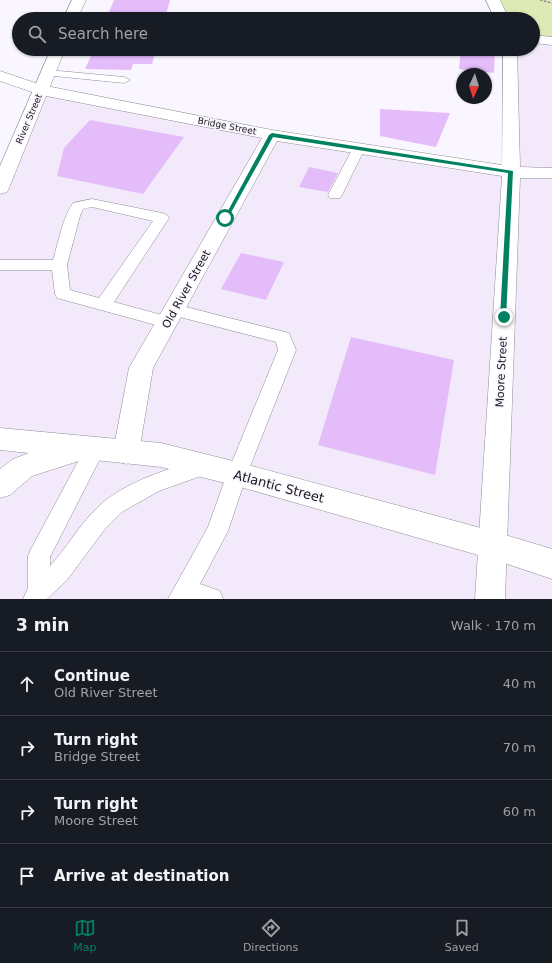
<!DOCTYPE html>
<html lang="en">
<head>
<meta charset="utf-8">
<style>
  body { margin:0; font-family:"DejaVu Sans",sans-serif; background:#242831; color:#f1f3f6 }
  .compass { position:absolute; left:456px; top:68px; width:36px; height:36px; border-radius:50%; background:#171b24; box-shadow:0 1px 3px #0004; rotate:184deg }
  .stop { position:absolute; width:12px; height:12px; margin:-9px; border:3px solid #028161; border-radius:50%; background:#fff }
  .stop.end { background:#028161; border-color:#fff; box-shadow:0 1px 4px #0008 }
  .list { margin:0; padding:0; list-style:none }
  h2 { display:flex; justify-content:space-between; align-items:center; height:52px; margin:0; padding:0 16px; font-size:17px }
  h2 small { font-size:13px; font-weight:400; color:#9ea1a6 }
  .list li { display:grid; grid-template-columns:26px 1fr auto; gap:12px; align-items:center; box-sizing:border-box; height:64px; padding:0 16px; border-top:1px solid #363941 }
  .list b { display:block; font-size:15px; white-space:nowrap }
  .list p { margin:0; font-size:13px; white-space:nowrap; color:#9ea1a6 }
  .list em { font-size:13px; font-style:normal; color:#9ea1a6 }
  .icon { flex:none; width:22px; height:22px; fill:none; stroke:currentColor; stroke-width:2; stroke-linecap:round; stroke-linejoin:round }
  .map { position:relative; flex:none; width:552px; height:599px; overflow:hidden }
  .search { position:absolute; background:#171b24; box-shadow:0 1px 3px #0004; left:12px; right:12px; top:12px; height:44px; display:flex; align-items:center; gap:10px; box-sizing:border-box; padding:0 14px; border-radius:22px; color:#9ea1a6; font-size:15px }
  .sheet { height:308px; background:#171b24 }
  nav { display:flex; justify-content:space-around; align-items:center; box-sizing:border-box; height:56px; border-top:1px solid #363941; background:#171b24; font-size:11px; color:#9ea1a6 }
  nav a { display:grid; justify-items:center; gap:2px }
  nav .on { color:#028161 }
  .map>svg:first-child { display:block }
  .built { fill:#f2eafb }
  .green { fill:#ddeab6 }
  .building { fill:#e4bcfa }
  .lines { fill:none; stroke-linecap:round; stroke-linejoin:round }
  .lane-casing { stroke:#908c95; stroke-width:1 }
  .street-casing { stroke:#908c95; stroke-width:1 }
  .secondary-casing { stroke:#908c95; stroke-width:1 }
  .primary-casing { stroke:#908c95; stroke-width:1 }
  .path { stroke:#908d93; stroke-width:1.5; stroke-dasharray:2.5 1.5; stroke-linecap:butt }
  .lane { fill:#fff; fill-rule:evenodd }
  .street { fill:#fff; fill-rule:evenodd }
  .secondary { fill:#fff; fill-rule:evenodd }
  .primary { fill:#fff; fill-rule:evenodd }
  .route { fill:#028161 }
  .labels { text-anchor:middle; stroke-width:3; stroke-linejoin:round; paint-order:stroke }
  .far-street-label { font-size:9px; fill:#181619; stroke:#faf6ff }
  .street-label { font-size:11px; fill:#181619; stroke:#faf6ff }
  .near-street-label { font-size:13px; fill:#181619; stroke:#faf6ff }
</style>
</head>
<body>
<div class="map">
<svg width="552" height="599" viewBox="0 0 552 599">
  <rect width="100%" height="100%" fill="#faf6ff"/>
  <!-- built -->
  <path class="built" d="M533 39 552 41V599H0V188L41 90 511 172 510 49H533Z"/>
  <!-- green -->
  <path class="green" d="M493 0H552V41L533 39V19H502Z"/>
  <!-- building -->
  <g class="building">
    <path d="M114 0H170L165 19H106Z"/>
    <path d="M94 49H156L152 64H133L131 70 85 69Z"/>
    <path d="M461 49H495L494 73 459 69Z"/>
    <path d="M380 109 450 113 436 147 380 136Z"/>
    <path d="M90 120 184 137 143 194 57 176 64 148Z"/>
    <path d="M309 167 338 173 328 192 299 187Z"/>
    <path d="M241 253 284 262 266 300 221 289Z"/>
    <path d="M351 337 454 360 435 475 318 445Z"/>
  </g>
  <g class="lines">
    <defs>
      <g id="lane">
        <path d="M48 70 124 77 130 80 124 83 44 75 42 73Z"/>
        <path d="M359 144 365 148 342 195 340 198H330L328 195 353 148Z"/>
        <path d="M92 199 162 213 167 215 169 218 114 302 173 318 175 322 173 326 167 328 57 298 55 294 52 270H0V260H53C59 241 62 219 73 203ZM92 207 153 221 99 298 70 290 67 265 80 216 83 209Z"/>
        <path d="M174 304 289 333 296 350 247 474 228 531 200 584 220 591 223 599H168L208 527 227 474 278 350 276 342 168 314 166 310 168 306Z"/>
        <path d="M96 439 103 441 106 447 50 557V566C67 548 79 525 97 508 126 480 168 470 205 457L212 460 215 466 212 472 159 491 122 512 105 529 67 580 47 599H23L28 588V556L31 549 89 441Z"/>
      </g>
      <g id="street">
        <path d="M486 0H500L509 19H495Z"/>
        <path d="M533 35 552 37V45L533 43Z"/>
        <path d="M503 49H517L520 167 552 168V178H520L505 599H475L502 176 277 141 153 368 139 452 135 460 126 464 117 460 113 452 129 368 262 138 41 95 35 93 33 90 35 87 41 85 272 130 502 165Z"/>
      </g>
      <g id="secondary">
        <path d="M0 71 47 87 49 90 47 93 41 95 0 81Z"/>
        <path d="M0 428 161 443 237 462 492 531 552 549V579L492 559 237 486 161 467 85 459 32 476 10 495 0 498V469L13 459 29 453 0 450Z"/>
      </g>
      <g id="primary">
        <path d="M72 0H86L77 19H63Z"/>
        <path d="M51 49H65L9 188 7 192 0 194V166Z"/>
      </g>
    </defs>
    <!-- lane casing -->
    <use href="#lane" class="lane-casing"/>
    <!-- street casing -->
    <use href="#street" class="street-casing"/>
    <!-- secondary casing -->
    <use href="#secondary" class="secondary-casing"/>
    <!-- primary casing -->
    <use href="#primary" class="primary-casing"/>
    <!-- path -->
    <path class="path" d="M540 0 552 3"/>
    <!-- lane -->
    <use href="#lane" class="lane"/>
    <!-- street -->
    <use href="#street" class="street"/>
    <!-- secondary -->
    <use href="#secondary" class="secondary"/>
    <!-- primary -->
    <use href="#primary" class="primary"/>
  </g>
  <!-- route -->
  <path class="route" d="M272 133 513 171 506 319 500 317 508 173 273 137 228 218 223 220 269 135Z"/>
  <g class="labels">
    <!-- far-street labels -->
    <g class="far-street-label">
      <text transform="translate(29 119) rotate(-67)" y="3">River Street</text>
      <text transform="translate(227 126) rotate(11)" y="3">Bridge Street</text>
    </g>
    <!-- street labels -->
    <g class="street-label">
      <text transform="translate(186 289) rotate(-61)" y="4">Old River Street</text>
      <text transform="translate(501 372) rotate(-87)" y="4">Moore Street</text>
    </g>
    <!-- near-street labels -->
    <g class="near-street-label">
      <text transform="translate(279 486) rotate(15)" y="5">Atlantic Street</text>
    </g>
  </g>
</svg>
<svg class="compass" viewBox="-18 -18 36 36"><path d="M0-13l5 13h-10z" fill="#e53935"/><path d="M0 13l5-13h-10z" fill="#9ea1a6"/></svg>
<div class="stop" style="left:225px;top:218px"></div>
<div class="stop end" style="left:504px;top:317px"></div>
<div class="search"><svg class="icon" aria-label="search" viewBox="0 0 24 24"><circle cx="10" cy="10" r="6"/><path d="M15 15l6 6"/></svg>Search here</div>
</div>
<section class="sheet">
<h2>3 min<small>Walk · 170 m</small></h2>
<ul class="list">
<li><svg class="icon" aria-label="ahead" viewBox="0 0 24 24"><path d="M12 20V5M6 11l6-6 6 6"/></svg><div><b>Continue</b><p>Old River Street</p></div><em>40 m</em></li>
<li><svg class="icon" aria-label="right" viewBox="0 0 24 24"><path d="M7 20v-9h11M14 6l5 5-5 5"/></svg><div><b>Turn right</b><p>Bridge Street</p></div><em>70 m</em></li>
<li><svg class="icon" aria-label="right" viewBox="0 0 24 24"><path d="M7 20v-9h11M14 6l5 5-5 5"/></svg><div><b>Turn right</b><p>Moore Street</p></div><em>60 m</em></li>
<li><svg class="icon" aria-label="arrive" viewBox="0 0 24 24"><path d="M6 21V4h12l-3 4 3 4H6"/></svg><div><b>Arrive at destination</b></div></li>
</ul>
</section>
<nav>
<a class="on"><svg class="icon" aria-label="map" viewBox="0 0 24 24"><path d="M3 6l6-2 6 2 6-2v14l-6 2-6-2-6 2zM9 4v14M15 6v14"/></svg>Map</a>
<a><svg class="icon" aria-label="directions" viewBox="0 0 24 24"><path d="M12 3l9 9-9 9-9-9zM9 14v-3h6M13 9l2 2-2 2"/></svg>Directions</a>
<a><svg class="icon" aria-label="saved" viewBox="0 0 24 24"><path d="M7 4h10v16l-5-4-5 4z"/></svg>Saved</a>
</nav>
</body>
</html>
